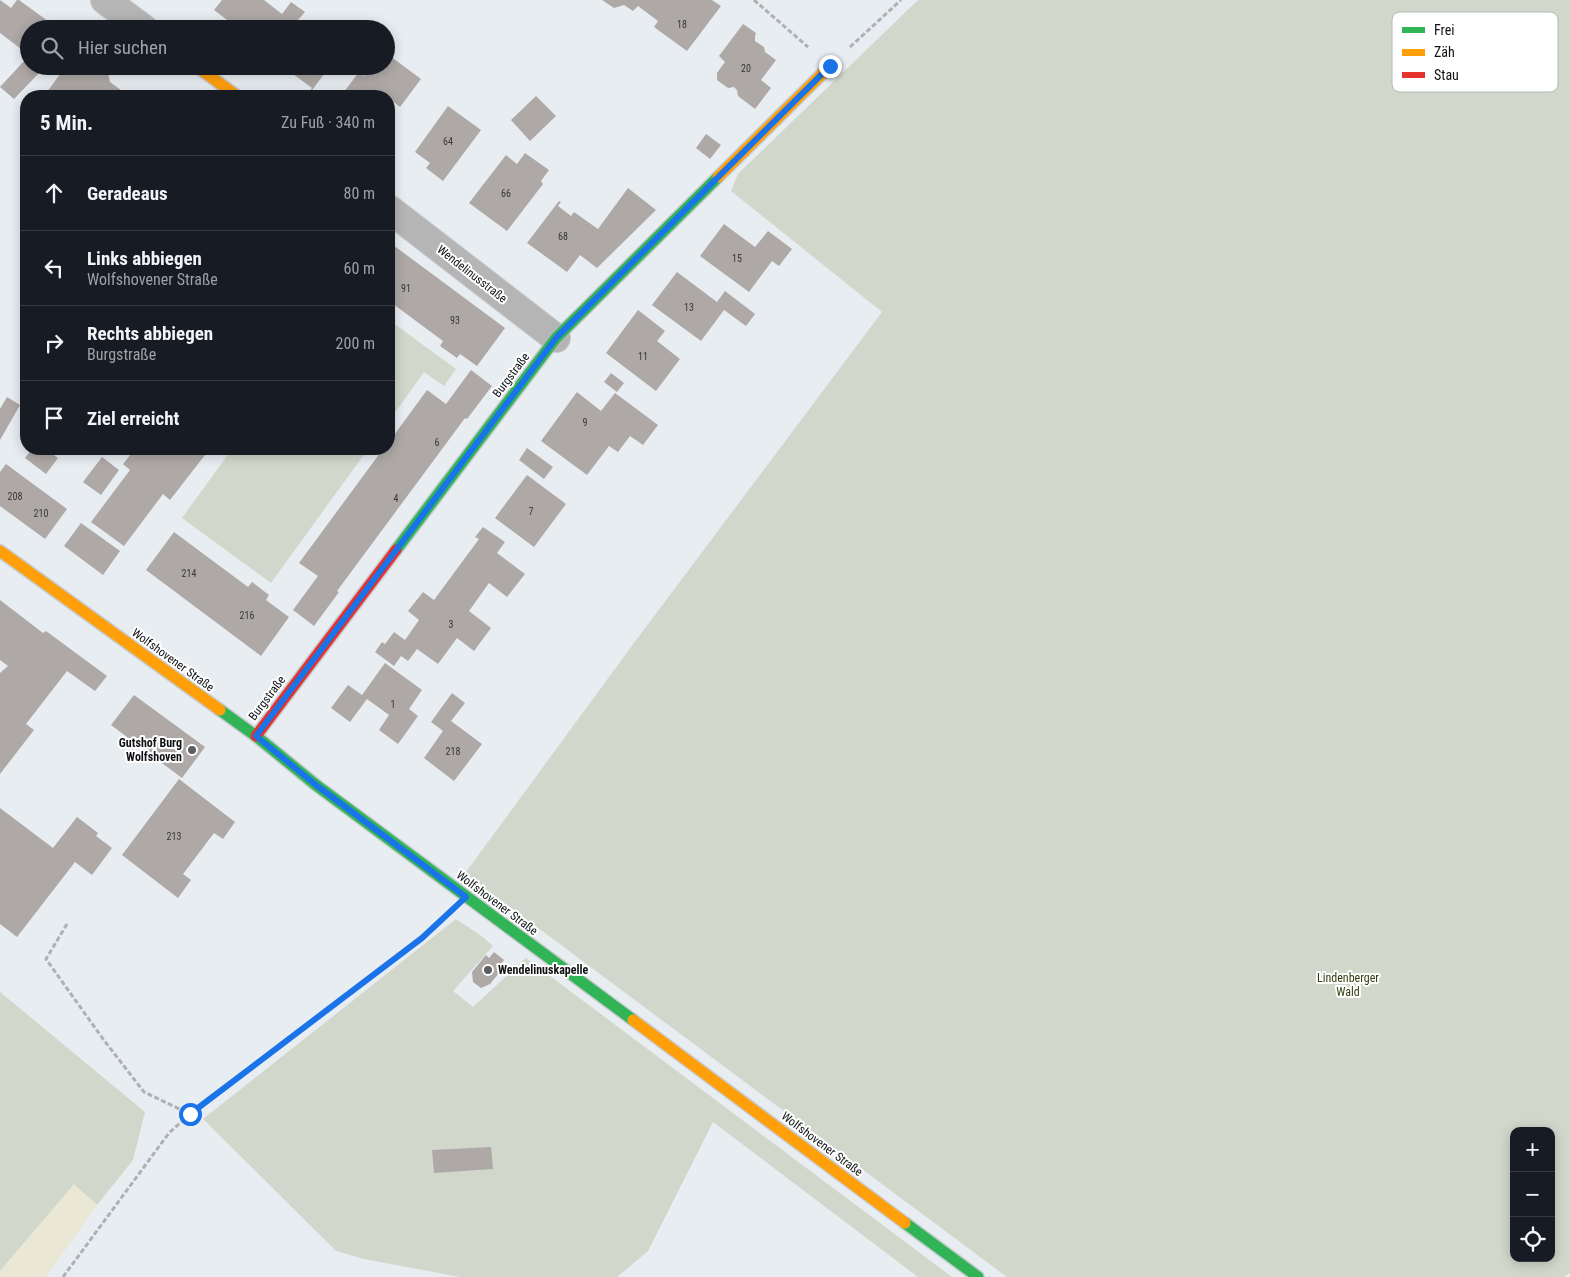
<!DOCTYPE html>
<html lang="de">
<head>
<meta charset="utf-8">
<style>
  body { margin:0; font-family:"Roboto Condensed",sans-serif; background:#20242c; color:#f1f3f6 }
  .controls { position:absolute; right:15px; bottom:15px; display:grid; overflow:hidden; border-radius:10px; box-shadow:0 2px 12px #0003 }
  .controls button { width:45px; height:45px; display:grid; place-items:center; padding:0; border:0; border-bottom:1px solid #363941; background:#171b24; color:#f1f3f6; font:25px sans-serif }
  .stop { position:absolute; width:15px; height:15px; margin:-11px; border:4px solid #1a73e8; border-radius:50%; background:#fff }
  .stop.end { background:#1a73e8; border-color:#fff; box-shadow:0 1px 5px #0008 }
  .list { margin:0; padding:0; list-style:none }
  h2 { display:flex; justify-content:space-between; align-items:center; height:65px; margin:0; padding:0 20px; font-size:21px }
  h2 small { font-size:16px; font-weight:400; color:#9ea1a6 }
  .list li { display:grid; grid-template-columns:32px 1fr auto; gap:15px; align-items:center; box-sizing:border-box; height:75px; padding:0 20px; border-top:1px solid #363941 }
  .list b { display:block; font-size:19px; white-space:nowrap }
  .list p { margin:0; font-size:16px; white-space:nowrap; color:#9ea1a6 }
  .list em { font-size:16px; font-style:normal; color:#9ea1a6 }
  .icon { flex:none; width:28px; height:28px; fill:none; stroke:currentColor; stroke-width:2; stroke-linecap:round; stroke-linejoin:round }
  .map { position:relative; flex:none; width:1570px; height:1277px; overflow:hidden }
  .search { position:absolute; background:#171b24; box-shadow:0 2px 12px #0003; left:20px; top:20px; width:375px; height:55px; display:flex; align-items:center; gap:12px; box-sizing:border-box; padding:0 18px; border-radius:28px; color:#9ea1a6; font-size:19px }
  .panel { position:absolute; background:#171b24; box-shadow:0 2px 12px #0003; left:20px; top:90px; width:375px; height:365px; border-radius:20px }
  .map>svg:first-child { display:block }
  .green { fill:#d1d7cb; fill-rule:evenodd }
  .sand { fill:#eae8d5 }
  .building { fill:#aea9a7 }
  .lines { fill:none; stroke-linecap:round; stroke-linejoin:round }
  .street-casing { stroke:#c6cace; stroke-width:30 }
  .fast-casing { stroke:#c6cace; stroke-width:14 }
  .slow-casing { stroke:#c6cace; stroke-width:14 }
  .jam-casing { stroke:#c6cace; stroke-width:14 }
  .path { stroke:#afb0b1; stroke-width:3; stroke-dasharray:5 2.5; stroke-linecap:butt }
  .street { stroke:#b6b5b5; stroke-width:28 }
  .fast { stroke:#30b455; stroke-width:11 }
  .slow { stroke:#ff9f0a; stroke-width:11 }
  .jam { stroke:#e5322d; stroke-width:11 }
  .route { stroke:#1a73e8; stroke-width:6 }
  .poi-dot { fill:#5b5e62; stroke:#fff; stroke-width:2 }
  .labels { text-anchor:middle; stroke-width:4; stroke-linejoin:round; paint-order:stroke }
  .number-label { font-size:10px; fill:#373739 }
  .street-label { font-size:12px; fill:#0f1114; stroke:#fff }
  .poi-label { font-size:12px; font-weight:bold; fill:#0f1114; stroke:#fff; text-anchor:end }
  .park-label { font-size:12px; fill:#353c0d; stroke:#fff }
  .key { fill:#fff; stroke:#b7b8b8; stroke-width:1 }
  .key-label { font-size:14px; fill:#0f1114 }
</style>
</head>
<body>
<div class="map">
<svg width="1570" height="1277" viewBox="0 0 1570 1277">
  <rect width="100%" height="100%" fill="#e8edf2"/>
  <!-- green -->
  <g class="green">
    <path d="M918 0H1570V1273L1563 1277H1007L483 887 463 876 628 651 882 312 731 191 738 174ZM1514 1131H1551V1258H1514Z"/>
    <path d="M389 320 456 369 444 386 424 372 389 421Z"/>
    <path d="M232 449H368L271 583 182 518Z"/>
    <path d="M456 919 483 937 493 946 453 991 473 1007 526 958 952 1277H918L713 1122 648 1251 617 1277H460L364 1259 336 1251 203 1119Z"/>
    <path d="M0 992 145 1112 133 1160 97 1205 74 1185 0 1271Z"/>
  </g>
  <!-- sand -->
  <path class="sand" d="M74 1184 97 1205 46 1277H0V1271Z"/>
  <!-- building -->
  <g class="building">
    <path d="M0 0 11 8 17 0H19L52 24 48 29H29V55L0 33Z"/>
    <path d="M222 0H264L282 14 291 2 305 12 290 29H278L275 26 273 29H232L235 26 214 10Z"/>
    <path d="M602 0H712L721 6 687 51 654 27 658 21 638 6 633 11 624 5 614 8Z"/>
    <path d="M743 24 756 33 755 36V41L764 47 765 52 776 60 761 80 771 88 755 109 738 96 737 90 734 87 728 88 717 80V73L725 62 719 56Z"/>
    <path d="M386 53 421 79 400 107 389 98V96L383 94 381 96H341L359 72 364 76 372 66H386Z"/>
    <path d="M25 60 29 64V66H32L39 73 14 99 0 87Z"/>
    <path d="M66 66H89L99 74 108 73 110 82 129 96H44Z"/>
    <path d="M282 66H330L310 93 309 92 312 88Z"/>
    <path d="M536 96 556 116 530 141 511 120Z"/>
    <path d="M448 106 481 130 443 181 426 168 430 163 415 152Z"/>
    <path d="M706 134 721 145 710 159 696 148Z"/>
    <path d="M525 153 549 170 541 181 543 184 507 231 469 203 506 155 517 164Z"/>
    <path d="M628 188 656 210 597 268 580 255 567 272 527 243 559 201 561 202 558 206 571 216 574 212 598 229Z"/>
    <path d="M724 224 755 247 768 231 792 249 779 266 772 261 749 292 700 256Z"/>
    <path d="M389 242 505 328 477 366 460 354 457 358 440 346 443 341 389 301Z"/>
    <path d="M677 272 717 302 725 291 755 314 746 326 724 310 701 341 652 305Z"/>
    <path d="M638 310 665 331 657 341 680 359 656 391 606 353Z"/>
    <path d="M471 370 492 386 467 419 465 418 337 591 339 592 314 626 293 610 318 576 299 563 383 449H389V442L427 390 446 404Z"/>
    <path d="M611 373 624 383 617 392 604 382Z"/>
    <path d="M577 392 601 411 615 393 658 425 643 445 630 436 618 452 609 446 587 475 541 441Z"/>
    <path d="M7 397 20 405 0 440V409Z"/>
    <path d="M527 448 553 467 544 479 519 460Z"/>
    <path d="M32 449H46L58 458 46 474 25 458Z"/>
    <path d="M135 449H159L166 455 171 449H197L205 455 170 500 163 494 124 546 91 522 130 470 123 464Z"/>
    <path d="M102 457 119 470 101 495 83 482Z"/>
    <path d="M6 464 67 509 45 539 0 506V472Z"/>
    <path d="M527 475 566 504 534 547 495 518Z"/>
    <path d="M81 523 120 551 103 575 64 546Z"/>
    <path d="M483 527 505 542 497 553 525 574 507 597 489 583 469 611 491 628 474 651 457 638 438 664 417 649 408 661 401 656 394 666 375 652 382 642 385 644 394 632 405 640 419 620 408 611 423 592 434 600 479 539 475 537Z"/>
    <path d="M174 532 248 587 252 582 269 595 266 600 289 617 261 656 146 570Z"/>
    <path d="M0 600 43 633 46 631 107 676 95 691 67 671 26 724 34 730 0 774V673L8 666 0 660Z"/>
    <path d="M385 663 422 690 409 709 418 716 398 744 379 730 389 715 367 699 350 722 331 708 348 685 362 695Z"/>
    <path d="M452 693 465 703 451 721 482 744 454 781 424 758 443 731 431 722Z"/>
    <path d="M134 695 205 747 182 778 111 725Z"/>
    <path d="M179 779 235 822 223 839 214 833 183 874 191 880 178 898 122 855Z"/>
    <path d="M0 808 53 848 77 817 98 833 96 836 112 848 92 875 75 862 17 937 0 924Z"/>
    <path d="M494 952 504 960 500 965 503 968 490 984 481 988 473 982 472 972 486 955 489 958Z"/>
    <path d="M491 1147 493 1169 434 1173 432 1150Z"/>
  </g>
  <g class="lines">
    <defs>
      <g id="street">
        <path d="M105 0 144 29"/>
        <path d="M389 209 556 338"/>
      </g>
      <g id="fast">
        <path d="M396 550 556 338 718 177"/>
        <path d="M220 710 256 736 316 785 633 1020"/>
        <path d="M905 1223 978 1277"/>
      </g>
      <g id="slow">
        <path d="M196 66 237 96"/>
        <path d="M718 177 830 66"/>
        <path d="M0 551 220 710"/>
        <path d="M633 1020 905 1223"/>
      </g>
      <path id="jam" d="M256 736 396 550"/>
    </defs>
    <!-- street casing -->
    <use href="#street" class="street-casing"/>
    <!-- fast casing -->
    <use href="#fast" class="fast-casing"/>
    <!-- slow casing -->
    <use href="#slow" class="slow-casing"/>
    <!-- jam casing -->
    <use href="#jam" class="jam-casing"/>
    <!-- path -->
    <g class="path">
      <path d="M754 0 808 47"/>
      <path d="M850 47 901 0"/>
      <path d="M67 924 46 959 103 1039 144 1092 190 1114 422 938 446 916"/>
      <path d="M63 1277 169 1133 190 1114"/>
    </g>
    <!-- street -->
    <use href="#street" class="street"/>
    <!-- fast -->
    <use href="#fast" class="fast"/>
    <!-- slow -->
    <use href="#slow" class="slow"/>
    <!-- jam -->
    <use href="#jam" class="jam"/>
  </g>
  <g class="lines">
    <!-- route -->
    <path class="route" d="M190 1114 422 938 466 897 316 785 256 736 556 338 830 66"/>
  </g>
  <!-- markers -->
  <g class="poi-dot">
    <circle cx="192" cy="750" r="5"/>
    <circle cx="488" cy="970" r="5"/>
  </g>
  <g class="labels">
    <!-- number labels -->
    <g class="number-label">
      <text x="682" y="28">18</text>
      <text x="746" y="72">20</text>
      <text x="448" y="145">64</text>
      <text x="506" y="197">66</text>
      <text x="563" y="240">68</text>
      <text x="737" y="262">15</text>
      <text x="406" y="292">91</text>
      <text x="689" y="311">13</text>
      <text x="455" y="324">93</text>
      <text x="643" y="360">11</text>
      <text x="585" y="426">9</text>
      <text x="437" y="446">6</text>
      <text x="15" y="500">208</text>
      <text x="396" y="502">4</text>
      <text x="531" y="515">7</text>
      <text x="41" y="517">210</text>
      <text x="189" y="577">214</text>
      <text x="247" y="619">216</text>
      <text x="451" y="628">3</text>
      <text x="393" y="708">1</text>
      <text x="453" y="755">218</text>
      <text x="174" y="840">213</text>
    </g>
    <!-- street labels -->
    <g class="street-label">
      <text transform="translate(472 274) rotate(38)" y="4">Wendelinusstraße</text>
      <text transform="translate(511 375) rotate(-53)" y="4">Burgstraße</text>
      <text transform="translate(173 660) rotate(36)" y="4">Wolfshovener Straße</text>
      <text transform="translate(267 698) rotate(-53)" y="4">Burgstraße</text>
      <text transform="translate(497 903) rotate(37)" y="4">Wolfshovener Straße</text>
      <text transform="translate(822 1144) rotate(37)" y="4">Wolfshovener Straße</text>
    </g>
    <!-- poi labels -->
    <g class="poi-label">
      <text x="182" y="747">Gutshof Burg<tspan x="182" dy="14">Wolfshoven</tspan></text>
      <text x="498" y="974" text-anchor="start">Wendelinuskapelle</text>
    </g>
    <!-- park labels -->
    <g class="park-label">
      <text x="1348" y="982">Lindenberger<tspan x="1348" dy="14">Wald</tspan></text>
    </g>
  </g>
  <!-- legend -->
  <rect x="1392" y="12" width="166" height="80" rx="8" class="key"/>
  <rect x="1402" y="27" width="23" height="6" fill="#30b455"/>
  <rect x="1402" y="49" width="23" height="7" fill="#ff9f0a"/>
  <rect x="1402" y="72" width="23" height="6" fill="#e5322d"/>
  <g class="key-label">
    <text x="1434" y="35">Frei</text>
    <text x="1434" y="57">Zäh</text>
    <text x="1434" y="80">Stau</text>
  </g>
</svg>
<div class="controls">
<button>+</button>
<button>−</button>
<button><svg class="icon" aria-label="locate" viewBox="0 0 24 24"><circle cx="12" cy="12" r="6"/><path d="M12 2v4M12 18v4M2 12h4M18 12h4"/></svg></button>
</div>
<div class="stop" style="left:190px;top:1114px"></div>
<div class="stop end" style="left:830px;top:66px"></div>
<div class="search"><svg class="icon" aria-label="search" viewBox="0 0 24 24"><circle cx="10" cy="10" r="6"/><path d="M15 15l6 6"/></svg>Hier suchen</div>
<section class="panel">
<h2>5 Min.<small>Zu Fuß · 340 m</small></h2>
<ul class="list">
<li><svg class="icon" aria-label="ahead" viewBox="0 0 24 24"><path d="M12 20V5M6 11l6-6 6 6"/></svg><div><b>Geradeaus</b></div><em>80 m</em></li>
<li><svg class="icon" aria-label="left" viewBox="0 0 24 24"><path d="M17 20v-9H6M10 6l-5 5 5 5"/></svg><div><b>Links abbiegen</b><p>Wolfshovener Straße</p></div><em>60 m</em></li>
<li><svg class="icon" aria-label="right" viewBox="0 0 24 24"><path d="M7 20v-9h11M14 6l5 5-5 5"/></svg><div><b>Rechts abbiegen</b><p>Burgstraße</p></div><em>200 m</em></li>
<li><svg class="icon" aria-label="arrive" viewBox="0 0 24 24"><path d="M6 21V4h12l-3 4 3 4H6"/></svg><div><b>Ziel erreicht</b></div></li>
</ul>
</section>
</div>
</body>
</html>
